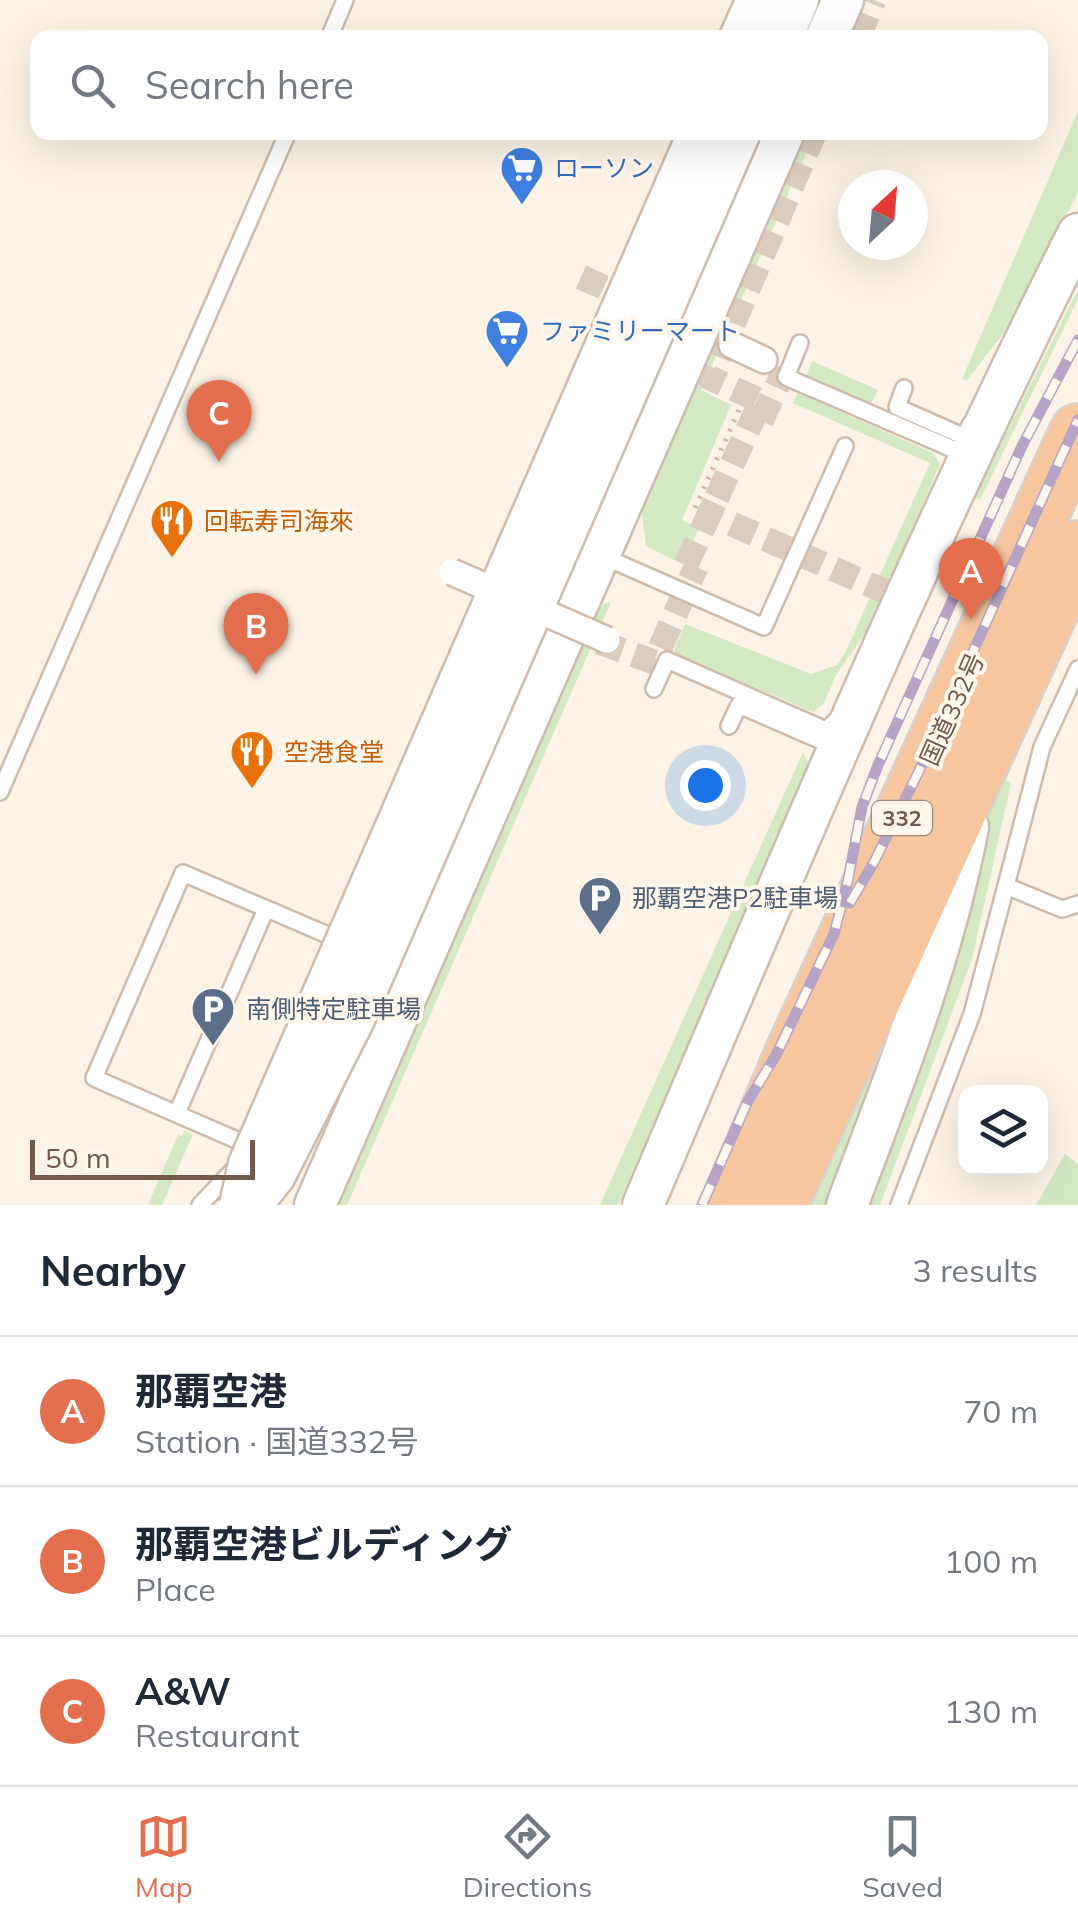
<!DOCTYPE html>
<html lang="en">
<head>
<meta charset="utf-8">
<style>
  body { margin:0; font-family:Mulish,"Noto Sans JP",sans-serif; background:#f2f2f3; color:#1f2937 }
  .controls { position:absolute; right:30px; bottom:30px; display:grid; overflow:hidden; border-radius:20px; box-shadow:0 10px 40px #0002 }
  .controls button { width:90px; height:90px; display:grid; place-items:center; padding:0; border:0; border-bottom:2px solid #e0e1e3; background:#fff; color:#1f2937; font:50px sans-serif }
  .compass { position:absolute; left:838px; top:170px; width:90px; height:90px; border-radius:50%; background:#fff; box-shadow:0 10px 40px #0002; rotate:26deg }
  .scale { position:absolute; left:30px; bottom:25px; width:225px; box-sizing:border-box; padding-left:10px; border:5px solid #755a4b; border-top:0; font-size:28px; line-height:35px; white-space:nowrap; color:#755a4b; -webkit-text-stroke:8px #fff7ec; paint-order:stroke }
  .you { position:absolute; left:705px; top:785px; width:35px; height:35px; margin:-25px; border:8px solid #fff; border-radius:50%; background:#1a73e8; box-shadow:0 0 0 15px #1a73e833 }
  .badge { display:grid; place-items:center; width:65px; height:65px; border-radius:50%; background:#e36f4e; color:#fff; font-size:32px; font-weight:700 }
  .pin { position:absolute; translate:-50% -82px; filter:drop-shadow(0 2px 5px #0008) }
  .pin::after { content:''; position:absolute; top:52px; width:35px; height:30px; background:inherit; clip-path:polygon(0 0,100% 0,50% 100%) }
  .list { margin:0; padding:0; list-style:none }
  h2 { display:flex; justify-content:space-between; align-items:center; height:130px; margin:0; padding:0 40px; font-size:42px }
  h2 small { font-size:32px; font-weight:400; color:#747a83 }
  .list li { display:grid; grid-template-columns:65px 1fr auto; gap:30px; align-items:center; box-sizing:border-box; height:150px; padding:0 40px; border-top:2px solid #e0e1e3 }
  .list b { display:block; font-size:38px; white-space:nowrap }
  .list p { margin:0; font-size:32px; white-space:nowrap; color:#747a83 }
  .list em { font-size:32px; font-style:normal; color:#747a83 }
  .icon { flex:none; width:55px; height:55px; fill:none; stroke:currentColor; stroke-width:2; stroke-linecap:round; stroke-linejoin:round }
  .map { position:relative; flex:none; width:1078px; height:1205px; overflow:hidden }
  .search { position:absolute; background:#fff; box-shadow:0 10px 40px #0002; left:30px; right:30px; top:30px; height:110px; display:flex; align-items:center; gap:25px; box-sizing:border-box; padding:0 35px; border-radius:20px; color:#747a83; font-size:38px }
  .sheet { height:580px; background:#fff }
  nav { display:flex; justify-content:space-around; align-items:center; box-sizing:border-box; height:140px; border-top:2px solid #e0e1e3; background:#fff; font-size:28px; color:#747a83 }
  nav a { display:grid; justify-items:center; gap:5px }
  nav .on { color:#e36f4e }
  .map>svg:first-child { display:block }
  .green { fill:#d3e9c4 }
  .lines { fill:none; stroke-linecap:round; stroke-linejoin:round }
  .pedestrian-tunnel { stroke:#dacdbf; stroke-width:25; stroke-dasharray:25 12; stroke-linecap:butt }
  .service-casing { stroke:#cebbac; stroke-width:20 }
  .pedestrian-casing { stroke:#cebbac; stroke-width:30 }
  .tertiary-casing { stroke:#cebbac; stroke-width:45 }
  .trunk-casing { stroke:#d8d1cd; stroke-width:60 }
  .path { stroke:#d6b6a1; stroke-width:5; stroke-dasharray:2.5 8; stroke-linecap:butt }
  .service { stroke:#fff; stroke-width:15 }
  .pedestrian { stroke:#fff; stroke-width:25 }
  .tertiary { stroke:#fff; stroke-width:40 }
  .trunk { stroke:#f7c69f; stroke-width:55 }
  .rail-casing { stroke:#b6a4c6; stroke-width:11 }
  .rail { stroke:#fff7ec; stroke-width:8; stroke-dasharray:22; stroke-linecap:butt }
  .pedestrian-bridge-casing { stroke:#cebbac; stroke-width:30; stroke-linecap:butt }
  .tertiary-bridge-casing { stroke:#cebbac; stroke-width:45; stroke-linecap:butt }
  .pedestrian-bridge { stroke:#fff; stroke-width:25 }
  .tertiary-bridge { stroke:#fff; stroke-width:40 }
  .labels { text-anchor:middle; stroke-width:8; stroke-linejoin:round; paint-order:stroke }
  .shield { fill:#fff7ec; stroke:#9e897b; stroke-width:2.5 }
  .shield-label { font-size:22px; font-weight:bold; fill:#755a4b }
  .shop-label { font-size:25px; fill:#366cbe; stroke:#fff7ec; text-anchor:start }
  .food-label { font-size:25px; fill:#c56008; stroke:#fff7ec; text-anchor:start }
  .street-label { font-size:25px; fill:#755a4b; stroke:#fff7ec }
  .service-label { font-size:25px; fill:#4e5e75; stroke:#fff7ec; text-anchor:start }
</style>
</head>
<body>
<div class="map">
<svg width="1078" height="1205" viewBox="0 0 1078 1205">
  <rect width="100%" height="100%" fill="#fcf3e6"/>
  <!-- green -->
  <g class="green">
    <path d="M1078 111V192L1010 325 967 380 962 379Z"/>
    <path d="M802 133H815L701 390 731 405 682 520 699 528 682 564 646 546 641 507Z"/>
    <path d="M1078 289V299L980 500 975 498 987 472Z"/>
    <path d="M812 361 878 390 871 405 806 377Z"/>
    <path d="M798 393 933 453 940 464 871 625 836 675 823 705 813 712 673 653 685 624 811 674 837 665 846 651 930 463 793 403Z"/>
    <path d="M611 602 347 1205H334L596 612 605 603Z"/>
    <path d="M803 752 809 763 807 770 618 1205H600Z"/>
    <path d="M998 776 1011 783 972 959 880 1205H801L869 1055 898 1017 957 953Z"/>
    <path d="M185 1130 193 1134 162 1205H148L178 1135 182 1136Z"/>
    <path d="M1065 1154 1078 1164V1205H1036Z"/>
  </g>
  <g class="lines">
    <!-- pedestrian-tunnel -->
    <g class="pedestrian-tunnel">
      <path d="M858 38 874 0"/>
      <path d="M581 277 636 302"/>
      <path d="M761 421 785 369 764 360"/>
      <path d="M698 509 927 610"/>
      <path d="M686 565 761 401 710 378 815 132"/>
      <path d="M599 642 654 662 696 567"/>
    </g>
    <defs>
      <g id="service">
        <path d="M329 38 345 0"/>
        <path d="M800 343 786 377 969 456"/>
        <path d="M904 388 897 407 965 437 970 425"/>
        <path d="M600 555 764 627 845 446"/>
        <path d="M654 689 667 660 826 730 840 717"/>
        <path d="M729 726 739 705 838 748"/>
        <path d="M0 792 288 132"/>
        <path d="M1006 886 1042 747 1078 669"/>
        <path d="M177 1113 266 909"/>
        <path d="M248 1145 94 1078 183 873 337 939"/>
        <path d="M200 1205 239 1164"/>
        <path d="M899 1205 972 1014 1006 886 1062 909 1078 904"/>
      </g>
      <path id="pedestrian" d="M732 345 764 360"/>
      <g id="tertiary">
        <path d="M740 38 757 0"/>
        <path d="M782 38 798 0"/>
        <path d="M826 38 843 0"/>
        <path d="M315 1205 784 132"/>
        <path d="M643 1205C782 879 918 551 1078 234"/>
        <path d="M847 1205C894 1081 943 958 968 827"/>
      </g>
      <g id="trunk">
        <path d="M729 1205 794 1052 1078 432"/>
        <path d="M779 1205 1078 549"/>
      </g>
    </defs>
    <!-- service casing -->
    <use href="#service" class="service-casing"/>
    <!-- pedestrian casing -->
    <use href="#pedestrian" class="pedestrian-casing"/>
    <!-- tertiary casing -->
    <use href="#tertiary" class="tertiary-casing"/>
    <!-- trunk casing -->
    <use href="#trunk" class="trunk-casing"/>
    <!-- path -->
    <path class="path" d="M695 508 739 410"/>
    <!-- service -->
    <use href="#service" class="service"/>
    <!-- pedestrian -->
    <use href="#pedestrian" class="pedestrian"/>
    <!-- tertiary -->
    <use href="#tertiary" class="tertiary"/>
    <!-- trunk -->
    <use href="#trunk" class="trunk"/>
    <defs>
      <g id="rail">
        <path d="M850 903 874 862 919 771 1078 420"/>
        <path d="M702 1205 748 1101 776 1055 834 934 848 880 862 807 878 765 1022 446 1078 340"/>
      </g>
    </defs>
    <!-- rail casing -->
    <use href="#rail" class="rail-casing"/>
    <!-- rail -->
    <use href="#rail" class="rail"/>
    <defs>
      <path id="pedestrian-bridge" d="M452 572 607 640"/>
      <g id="tertiary-bridge">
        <path d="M240 1205 249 1164 699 132"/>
        <path d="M251 1205 275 1175 353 1021 740 132"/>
      </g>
    </defs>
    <!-- pedestrian-bridge casing -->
    <use href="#pedestrian-bridge" class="pedestrian-bridge-casing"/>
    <!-- tertiary-bridge casing -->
    <use href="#tertiary-bridge" class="tertiary-bridge-casing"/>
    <!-- pedestrian-bridge -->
    <use href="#pedestrian-bridge" class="pedestrian-bridge"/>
    <!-- tertiary-bridge -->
    <use href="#tertiary-bridge" class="tertiary-bridge"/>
  </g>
  <!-- icons -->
  <defs>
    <symbol id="supermarket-pin" viewBox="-11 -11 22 30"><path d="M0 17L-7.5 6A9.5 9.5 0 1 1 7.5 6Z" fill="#3f7fe0" stroke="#fff7ec"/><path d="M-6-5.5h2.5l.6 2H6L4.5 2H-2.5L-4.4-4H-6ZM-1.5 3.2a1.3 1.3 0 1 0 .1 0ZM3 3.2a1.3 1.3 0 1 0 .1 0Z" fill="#fff"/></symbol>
    <symbol id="restaurant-pin" viewBox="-11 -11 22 30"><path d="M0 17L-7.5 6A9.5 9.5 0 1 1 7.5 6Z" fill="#e8710a" stroke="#fff7ec"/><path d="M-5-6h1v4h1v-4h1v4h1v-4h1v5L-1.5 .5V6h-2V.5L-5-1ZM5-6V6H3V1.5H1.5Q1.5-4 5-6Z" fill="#fff"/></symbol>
    <symbol id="parking-pin" viewBox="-11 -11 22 30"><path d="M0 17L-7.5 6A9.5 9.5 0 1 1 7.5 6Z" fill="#5c6f8a" stroke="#fff7ec"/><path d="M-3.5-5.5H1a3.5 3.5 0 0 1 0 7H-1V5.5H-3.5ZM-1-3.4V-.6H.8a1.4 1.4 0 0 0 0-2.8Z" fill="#fff"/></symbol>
  </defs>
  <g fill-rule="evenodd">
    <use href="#supermarket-pin" x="497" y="143" width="50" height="68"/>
    <use href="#supermarket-pin" x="482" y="306" width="50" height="68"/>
    <use href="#restaurant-pin" x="147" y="496" width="50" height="68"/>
    <use href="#restaurant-pin" x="227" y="727" width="50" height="68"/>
    <use href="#parking-pin" x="575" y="873" width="50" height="68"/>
    <use href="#parking-pin" x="188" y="984" width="50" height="68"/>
  </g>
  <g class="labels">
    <!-- shield labels -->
    <rect class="shield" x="872" y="801" width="60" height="34" rx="8"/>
    <g class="shield-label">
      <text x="902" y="826">332</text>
    </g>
    <!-- shop labels -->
    <g class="shop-label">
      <text x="554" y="177">ローソン</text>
      <text x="540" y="340">ファミリーマート</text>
    </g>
    <!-- food labels -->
    <g class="food-label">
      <text x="204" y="530">回転寿司海來</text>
      <text x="284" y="761">空港食堂</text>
    </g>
    <!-- street labels -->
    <g class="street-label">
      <text transform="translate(952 709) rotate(-66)" y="9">国道332号</text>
    </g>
    <!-- service labels -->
    <g class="service-label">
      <text x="632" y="907">那覇空港P2駐車場</text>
      <text x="246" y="1018">南側特定駐車場</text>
    </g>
  </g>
</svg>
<div class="controls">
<button><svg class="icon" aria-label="layers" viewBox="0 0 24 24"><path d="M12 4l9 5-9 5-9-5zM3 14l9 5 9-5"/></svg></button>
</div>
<svg class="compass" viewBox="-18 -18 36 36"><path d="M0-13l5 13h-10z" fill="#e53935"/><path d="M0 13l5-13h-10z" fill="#747a83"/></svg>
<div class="scale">50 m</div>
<div class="you"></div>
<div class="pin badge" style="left:971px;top:620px">A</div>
<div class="pin badge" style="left:256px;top:675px">B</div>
<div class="pin badge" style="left:219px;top:462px">C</div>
<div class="search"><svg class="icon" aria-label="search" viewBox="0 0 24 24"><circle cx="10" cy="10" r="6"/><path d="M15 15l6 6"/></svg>Search here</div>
</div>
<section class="sheet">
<h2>Nearby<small>3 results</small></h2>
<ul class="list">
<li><span class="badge">A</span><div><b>那覇空港</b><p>Station · 国道332号</p></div><em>70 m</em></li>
<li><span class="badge">B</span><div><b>那覇空港ビルディング</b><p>Place</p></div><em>100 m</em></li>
<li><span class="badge">C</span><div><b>A&amp;W</b><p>Restaurant</p></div><em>130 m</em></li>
</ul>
</section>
<nav>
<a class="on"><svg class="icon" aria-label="map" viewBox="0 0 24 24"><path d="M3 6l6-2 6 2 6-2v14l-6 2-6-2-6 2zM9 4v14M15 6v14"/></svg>Map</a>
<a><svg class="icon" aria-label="directions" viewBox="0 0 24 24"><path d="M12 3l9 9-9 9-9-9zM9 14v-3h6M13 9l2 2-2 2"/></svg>Directions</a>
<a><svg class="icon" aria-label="saved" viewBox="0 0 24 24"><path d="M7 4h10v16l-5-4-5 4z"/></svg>Saved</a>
</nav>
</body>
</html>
